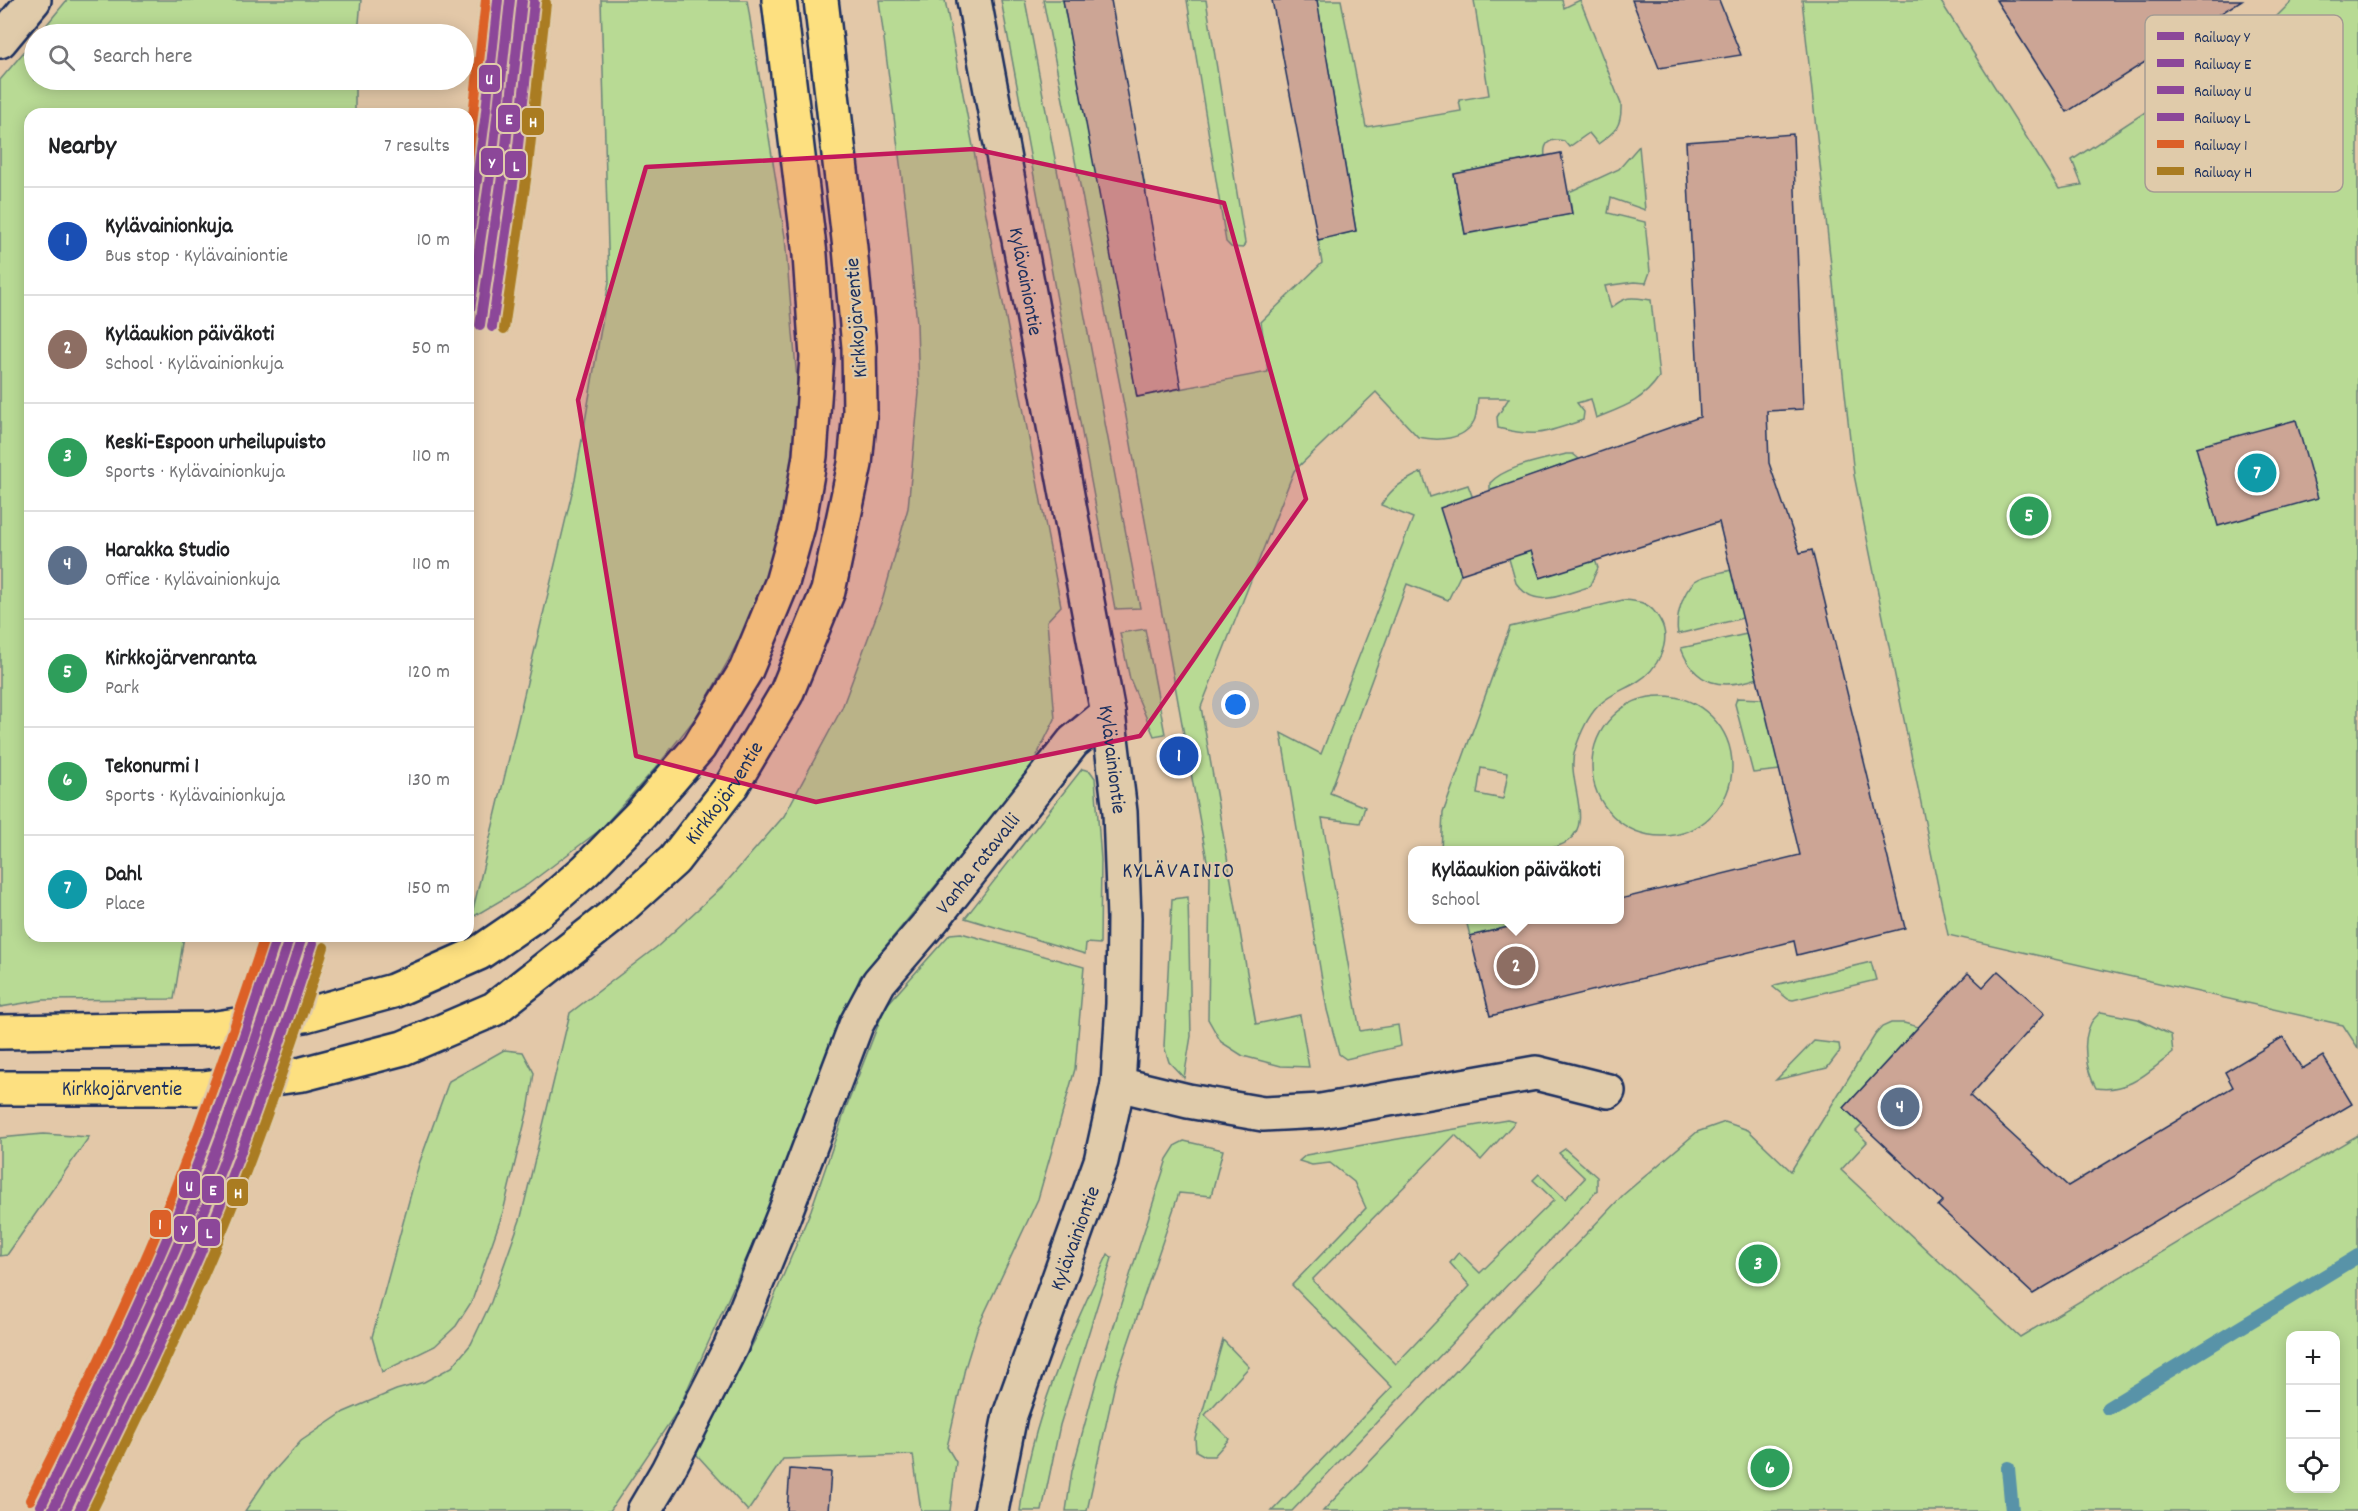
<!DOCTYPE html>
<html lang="en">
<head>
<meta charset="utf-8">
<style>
  body { margin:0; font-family:Dekko,sans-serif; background:#f2f2f2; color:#202124 }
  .controls { position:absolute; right:18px; bottom:18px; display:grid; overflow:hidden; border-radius:12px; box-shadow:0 3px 15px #0003 }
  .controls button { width:54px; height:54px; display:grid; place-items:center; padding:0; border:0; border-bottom:2px solid #e0e0e0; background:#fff; color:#202124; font:30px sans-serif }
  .you { position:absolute; left:1236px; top:705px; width:21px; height:21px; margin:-15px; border:4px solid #fff; border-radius:50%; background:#1a73e8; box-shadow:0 0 0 9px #1a73e833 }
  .badge { display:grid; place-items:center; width:39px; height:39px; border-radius:50%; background:#111827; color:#fff; font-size:20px; font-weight:700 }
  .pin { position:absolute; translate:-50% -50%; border:3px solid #fff; box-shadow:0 2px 6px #0006 }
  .popup { position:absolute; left:1408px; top:846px; width:216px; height:78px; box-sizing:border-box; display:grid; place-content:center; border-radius:12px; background:#fff; filter:drop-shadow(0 2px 4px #0005); font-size:20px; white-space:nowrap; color:#757577 }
  .popup b { font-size:22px; color:#202124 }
  .popup::after { content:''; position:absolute; left:50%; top:100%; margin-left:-12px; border:12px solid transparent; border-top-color:#fff }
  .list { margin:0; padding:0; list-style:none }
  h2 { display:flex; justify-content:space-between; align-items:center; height:78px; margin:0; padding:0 24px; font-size:26px }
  h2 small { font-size:20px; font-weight:400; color:#757577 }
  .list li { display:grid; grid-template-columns:39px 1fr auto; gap:18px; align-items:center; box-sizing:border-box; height:108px; padding:0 24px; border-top:2px solid #e0e0e0 }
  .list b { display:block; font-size:22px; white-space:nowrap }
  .list p { margin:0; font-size:20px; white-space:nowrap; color:#757577 }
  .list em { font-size:20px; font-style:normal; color:#757577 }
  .icon { flex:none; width:33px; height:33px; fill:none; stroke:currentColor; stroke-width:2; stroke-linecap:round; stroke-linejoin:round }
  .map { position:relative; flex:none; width:2358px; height:1511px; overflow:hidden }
  .search { position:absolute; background:#fff; box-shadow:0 3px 15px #0003; left:24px; top:24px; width:450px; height:66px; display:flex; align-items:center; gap:15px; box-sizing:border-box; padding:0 21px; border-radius:33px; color:#757577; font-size:22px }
  .panel { position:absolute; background:#fff; box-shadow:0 3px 15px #0003; left:24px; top:108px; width:450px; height:834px; border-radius:18px }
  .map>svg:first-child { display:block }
  .green { fill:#b8da94; stroke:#6a8479; stroke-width:1.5; fill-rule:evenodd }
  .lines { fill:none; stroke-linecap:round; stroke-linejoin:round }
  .stream { stroke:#5993a8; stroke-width:14 }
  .building { fill:#cca595; stroke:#1b2f5e; stroke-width:1.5 }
  .minor-casing { stroke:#1b2f5e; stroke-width:38 }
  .major-casing { stroke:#1b2f5e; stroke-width:38 }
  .minor { stroke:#e0cbaa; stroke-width:33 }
  .major { stroke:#fde080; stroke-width:33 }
  .rail-1-casing { stroke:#e0cbaa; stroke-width:15 }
  .rail-2-casing { stroke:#e0cbaa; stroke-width:15 }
  .rail-3-casing { stroke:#e0cbaa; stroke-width:15 }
  .rail-4-casing { stroke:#e0cbaa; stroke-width:15 }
  .rail-5-casing { stroke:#e0cbaa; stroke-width:15 }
  .rail-6-casing { stroke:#e0cbaa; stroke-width:15 }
  .rail-1 { stroke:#8c4799; stroke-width:10 }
  .rail-2 { stroke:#8c4799; stroke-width:10 }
  .rail-3 { stroke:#8c4799; stroke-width:10 }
  .rail-4 { stroke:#8c4799; stroke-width:10 }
  .rail-5 { stroke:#dc6028; stroke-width:10 }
  .rail-6 { stroke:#aa7c21; stroke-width:10 }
  .marked { fill:#c2185b; fill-opacity:0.2; stroke:#c2185b; stroke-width:4.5; stroke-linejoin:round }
  .labels { text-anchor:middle; stroke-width:4.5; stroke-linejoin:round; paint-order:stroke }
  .street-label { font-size:21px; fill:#1b2f5e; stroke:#e0cbaa }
  .neighbourhood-label { font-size:22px; letter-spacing:1.5px; fill:#1b2f5e; stroke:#e0cbaa }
  .key { fill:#e0cbaa; stroke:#a59c93; stroke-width:1.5 }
  .key-label { font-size:16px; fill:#1b2f5e }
  .line-badge { stroke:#e0cbaa; stroke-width:2 }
  .badge-label { font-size:16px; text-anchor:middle; font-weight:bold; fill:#fff }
</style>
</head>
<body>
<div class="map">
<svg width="2358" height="1511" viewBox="0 0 2358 1511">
  <rect width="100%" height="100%" fill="#e3c8a8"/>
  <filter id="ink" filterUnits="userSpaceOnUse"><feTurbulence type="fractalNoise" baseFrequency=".0167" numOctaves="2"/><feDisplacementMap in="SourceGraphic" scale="12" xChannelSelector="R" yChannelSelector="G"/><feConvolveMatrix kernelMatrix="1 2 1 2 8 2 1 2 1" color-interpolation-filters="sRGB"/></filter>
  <g filter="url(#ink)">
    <!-- green -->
    <g class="green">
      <path d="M67 0H361L358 34H39Z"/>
      <path d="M601 0H747L785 237 798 393 784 526 762 595 728 661 697 716 659 764 600 830 527 885 471 918 575 480 609 282Z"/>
      <path d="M879 0H945L1061 606 1047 621 1055 719 1027 775 860 977 801 1137 678 1410 610 1511H245L266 1480 301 1441 344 1412 396 1390 424 1382 452 1367 471 1344 491 1302 521 1217 570 1013 658 946 723 886 784 816 842 708 883 598 908 508 919 393 917 323 906 210Z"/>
      <path d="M1001 0H1025L1140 608 1115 609Z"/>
      <path d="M1043 0H1063L1096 172 1141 164 1146 192 1102 202 1137 397 1268 372 1261 322 1322 263 1318 240 1356 231 1317 0H1341L1366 127 1461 111 1459 100 1489 95 1474 0H1562L1564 8 1580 0 1621 104C1622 127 1615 132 1598 144L1589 133 1569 147 1564 141C1551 138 1543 142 1545 156L1454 174 1465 233 1572 214 1569 192 1619 169 1639 146 1645 210 1611 198 1608 213 1645 222 1650 272 1646 283 1634 282 1605 286 1611 308C1627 295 1631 297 1651 300L1659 377C1642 402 1623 407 1596 418L1591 399 1577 403 1584 412 1583 420C1545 433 1538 438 1498 428L1497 417 1509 398H1478C1477 405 1477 415 1474 421 1464 441 1437 441 1418 437L1376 392 1294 471 1201 707 1256 1024 1300 1015 1309 1067 1281 1066 1243 1056 1221 1042 1208 1019 1210 877 1123 400Z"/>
      <path d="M1187 0H1206L1245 243 1243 248 1231 247 1226 242Z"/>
      <path d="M1802 0H1940L2059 189 2082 185 2072 160 2231 56 2260 33 2293 0H2358V1048L2343 1025 1948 935 1854 475Z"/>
      <path d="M34 40V80H355V114H30V936H184L174 999 43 1000 0 1007V80Z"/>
      <path d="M1566 454H1573L1579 459 1510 484 1540 577 1595 560 1598 568 1589 587C1562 594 1536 611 1516 583L1490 493V483C1505 466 1544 460 1566 454Z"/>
      <path d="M1422 472 1430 497 1468 485 1487 536 1452 547 1461 574 1448 600 1407 584 1330 793 1365 807 1360 823 1322 818 1360 1031 1398 1025 1401 1046 1346 1059 1339 1054 1327 1010 1281 733 1321 754 1413 518 1381 505C1392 487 1404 481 1422 472Z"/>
      <path d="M1731 570 1743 618 1678 634C1675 618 1682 593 1695 581 1702 575 1721 573 1731 570Z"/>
      <path d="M1623 600C1641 601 1651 603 1660 620 1673 642 1657 670 1637 682 1624 690 1609 694 1598 706 1587 718 1580 734 1575 750 1565 779 1595 822 1568 841 1547 857 1470 851 1441 850L1443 813 1510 627ZM1481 768 1508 773 1503 799 1477 794Z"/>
      <path d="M1145 629 1165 734 1154 736 1130 679 1120 633Z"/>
      <path d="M1747 634 1758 678C1722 690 1695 686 1681 648Z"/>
      <circle cx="1662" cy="766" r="70"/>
      <path d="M1737 698 1763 699 1780 770 1753 773 1735 704Z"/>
      <path d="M1082 769 1090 771 1095 778 1101 860 1100 944 1086 943 1085 954 965 918Z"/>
      <path d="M1188 897 1191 1036 1184 1078 1169 1062 1164 1046 1172 899Z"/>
      <path d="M1466 920H1538L1470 936Z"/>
      <path d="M961 933 1084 967 1075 1069 1038 1199 977 1329 965 1368 947 1447 956 1462 950 1511H921L913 1455 783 1459 748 1511 696 1454 761 1328 811 1210 847 1105 885 1007 950 934Z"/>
      <path d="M1871 962 1876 980 1793 1000 1788 999 1773 987 1775 985Z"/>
      <path d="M2101 1012 2138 1019 2171 1035 2173 1053C2148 1072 2129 1093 2096 1088 2086 1070 2081 1042 2091 1023 2093 1019 2098 1015 2101 1012Z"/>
      <path d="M1891 1023H1904L1918 1027 1844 1108 1862 1125 1856 1131 1867 1142 1841 1170 2020 1337 2358 1135V1511H1323L1623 1195 1697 1132 1725 1122 1748 1130 1791 1171 1875 1035 1882 1027ZM2290 1336H2336V1488H2290Z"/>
      <path d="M1814 1041 1839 1044 1840 1051 1827 1068 1776 1080Z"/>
      <path d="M504 1050 523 1052 534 1073 529 1105 503 1212 472 1301 456 1326 435 1346 382 1372 372 1337 419 1164 449 1081Z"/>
      <path d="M1507 1120 1515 1122 1481 1160 1455 1135 1312 1280 1396 1364 1470 1286 1450 1263 1459 1252 1480 1273 1554 1200 1533 1180 1539 1174 1565 1199 1585 1178 1559 1153 1565 1149 1597 1177V1191L1292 1511H1272L1392 1387 1292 1285 1366 1208 1354 1182 1330 1163 1312 1165 1299 1161 1306 1155Z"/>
      <path d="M43 1134 89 1137 7 1255 0 1256V1138Z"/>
      <path d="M1184 1141 1223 1150 1211 1196 1179 1193 1116 1379 1087 1511H1066L1072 1471 1097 1379 1167 1159 1176 1145Z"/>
      <path d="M1108 1254 1112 1258 1060 1425 1042 1511H1020C1031 1420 1069 1336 1108 1254Z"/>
      <path d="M1223 1340 1249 1367 1205 1415 1229 1439 1214 1456H1205L1196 1451 1195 1438Z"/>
    </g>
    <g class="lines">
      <!-- stream -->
      <g class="stream">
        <path d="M2108 1408 2358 1256"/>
        <path d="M2008 1468 2012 1511"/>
      </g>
    </g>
    <!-- building -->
    <g class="building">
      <path d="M1063 0H1111L1181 388 1137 397Z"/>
      <path d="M1272 0H1317L1356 231 1318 240Z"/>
      <path d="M1632 0H1719L1741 55 1659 68Z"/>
      <path d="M1996 0H2242L2067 112Z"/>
      <path d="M1793 134 1803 409 1767 411 1769 463 1800 553 1812 550 1905 928 1797 955 1794 941 1490 1016 1470 936 1538 920H1620V899L1800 855 1719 522 1540 578 1531 551 1461 574 1440 508 1700 417 1686 142Z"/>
      <path d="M1561 153 1572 214 1465 234 1454 174Z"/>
      <path d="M2296 420 2318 498 2218 526 2196 447Z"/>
      <path d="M1998 971 2045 1013 1970 1096 2068 1186 2233 1087 2225 1072 2283 1037 2302 1069 2323 1056 2352 1104 2033 1294 1938 1206 1943 1201 1844 1108 1968 973 1983 987Z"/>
      <path d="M790 1469 831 1472 828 1511H787Z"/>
    </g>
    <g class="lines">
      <defs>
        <g id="minor">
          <path id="s1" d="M974 0 1108 713 1120 812 1124 918 1123 1004 1118 1084 1101 1161 1010 1415 991 1511"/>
          <path d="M0 41 34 0"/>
          <path d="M1118 1084 1188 1101 1263 1114 1321 1111 1536 1073 1608 1091"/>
          <path id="s2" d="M644 1511 667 1472 731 1346 784 1215 856 1025 879 982 933 919 1073 742 1108 713"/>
        </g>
        <g id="major">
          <path d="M0 1032 209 1029 305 1015 393 991 479 953 533 916 586 870 640 815 699 747 746 670 782 583 798 526 810 456 817 357 810 255 779 0"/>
          <path id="s3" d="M0 1088H203L303 1074 403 1048 494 1009 610 918 674 860 732 785 786 694 828 591 855 464 860 411 859 347 850 248 821 0"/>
        </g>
      </defs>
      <!-- minor casing -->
      <use href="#minor" class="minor-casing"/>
      <!-- major casing -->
      <use href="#major" class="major-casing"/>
      <!-- minor -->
      <use href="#minor" class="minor"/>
      <!-- major -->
      <use href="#major" class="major"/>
      <defs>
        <g id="rail-1">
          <path d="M468 323 492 162 510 0"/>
          <path d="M52 1511C98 1417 144 1323 185 1227 225 1132 258 1034 290 936"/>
        </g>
        <g id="rail-2">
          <path d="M480 325 504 163 522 1"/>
          <path d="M65 1511C111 1418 157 1326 196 1231 236 1136 269 1038 301 940"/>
        </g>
        <g id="rail-3">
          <path d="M468 246 485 120 498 0"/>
          <path d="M41 1506C87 1412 134 1318 174 1222 213 1129 246 1032 277 936"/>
        </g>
        <g id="rail-4">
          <path d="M492 327 516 164 534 2"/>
          <path d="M79 1511C123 1420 169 1328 208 1235 248 1139 281 1042 313 943"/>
        </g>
        <g id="rail-5">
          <path d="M468 160 486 0"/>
          <path d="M30 1500C77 1406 124 1312 164 1215 202 1124 234 1030 265 936"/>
        </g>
        <g id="rail-6">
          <path d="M504 329 528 166 546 3"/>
          <path d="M92 1511C136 1421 181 1331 219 1239 259 1143 292 1045 324 947"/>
        </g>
      </defs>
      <!-- rail-1 casing -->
      <use href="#rail-1" class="rail-1-casing"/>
      <!-- rail-2 casing -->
      <use href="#rail-2" class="rail-2-casing"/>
      <!-- rail-3 casing -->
      <use href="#rail-3" class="rail-3-casing"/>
      <!-- rail-4 casing -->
      <use href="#rail-4" class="rail-4-casing"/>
      <!-- rail-5 casing -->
      <use href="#rail-5" class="rail-5-casing"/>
      <!-- rail-6 casing -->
      <use href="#rail-6" class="rail-6-casing"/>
      <!-- rail-1 -->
      <use href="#rail-1" class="rail-1"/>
      <!-- rail-2 -->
      <use href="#rail-2" class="rail-2"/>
      <!-- rail-3 -->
      <use href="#rail-3" class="rail-3"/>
      <!-- rail-4 -->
      <use href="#rail-4" class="rail-4"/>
      <!-- rail-5 -->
      <use href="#rail-5" class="rail-5"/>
      <!-- rail-6 -->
      <use href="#rail-6" class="rail-6"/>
    </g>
  </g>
  <!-- marked area -->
  <path class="marked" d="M974 149 1224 203 1306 499 1140 736 816 802 636 756 578 400 646 167Z"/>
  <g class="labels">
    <!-- street labels -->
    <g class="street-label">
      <text dy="7" stroke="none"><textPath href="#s1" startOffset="286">Kylävainiontie</textPath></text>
      <text transform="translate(855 318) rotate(-94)" y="7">Kirkkojärventie</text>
      <text dy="7" stroke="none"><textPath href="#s1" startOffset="772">Kylävainiontie</textPath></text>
      <text dy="7" stroke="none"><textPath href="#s3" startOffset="824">Kirkkojärventie</textPath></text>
      <text dy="7" stroke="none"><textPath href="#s2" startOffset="734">Vanha ratavalli</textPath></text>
      <text dy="7" stroke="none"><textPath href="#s3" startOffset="122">Kirkkojärventie</textPath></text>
      <text transform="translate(1074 1238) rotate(-70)" y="7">Kylävainiontie</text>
    </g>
    <!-- neighbourhood labels -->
    <g class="neighbourhood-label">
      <text x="1179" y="877">KYLÄVAINIO</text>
    </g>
  </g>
  <!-- legend -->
  <rect x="2145" y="15" width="198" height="177" rx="9" class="key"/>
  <rect x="2157" y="32" width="27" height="8" fill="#8c4799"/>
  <rect x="2157" y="59" width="27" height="8" fill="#8c4799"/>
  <rect x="2157" y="86" width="27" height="8" fill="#8c4799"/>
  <rect x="2157" y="113" width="27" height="8" fill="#8c4799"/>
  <rect x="2157" y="140" width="27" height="8" fill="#dc6028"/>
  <rect x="2157" y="167" width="27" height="8" fill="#aa7c21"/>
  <g class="key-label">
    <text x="2194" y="42">Railway Y</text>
    <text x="2194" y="69">Railway E</text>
    <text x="2194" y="96">Railway U</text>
    <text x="2194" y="123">Railway L</text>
    <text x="2194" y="150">Railway 1</text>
    <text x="2194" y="177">Railway H</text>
  </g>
  <g class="line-badge">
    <rect x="478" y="64" width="23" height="29" rx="6" fill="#8c4799"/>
    <rect x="497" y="104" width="24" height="29" rx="6" fill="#8c4799"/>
    <rect x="521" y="107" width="24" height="29" rx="6" fill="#aa7c21"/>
    <rect x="480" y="147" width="24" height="29" rx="6" fill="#8c4799"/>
    <rect x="504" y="150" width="23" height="29" rx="6" fill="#8c4799"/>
    <rect x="178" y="1170" width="23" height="29" rx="6" fill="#8c4799"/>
    <rect x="201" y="1175" width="24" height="29" rx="6" fill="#8c4799"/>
    <rect x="226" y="1178" width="23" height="29" rx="6" fill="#aa7c21"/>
    <rect x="149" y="1209" width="23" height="29" rx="6" fill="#dc6028"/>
    <rect x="173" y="1215" width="23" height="28" rx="6" fill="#8c4799"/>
    <rect x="197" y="1218" width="24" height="29" rx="6" fill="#8c4799"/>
  </g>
  <g class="badge-label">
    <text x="489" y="84">U</text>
    <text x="509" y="124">E</text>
    <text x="533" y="127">H</text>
    <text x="492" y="168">Y</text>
    <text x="516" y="171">L</text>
    <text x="189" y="1191">U</text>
    <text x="213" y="1195">E</text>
    <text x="238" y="1198">H</text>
    <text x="160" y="1229">1</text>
    <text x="184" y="1235">Y</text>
    <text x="209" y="1238">L</text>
  </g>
</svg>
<div class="controls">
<button>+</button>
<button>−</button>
<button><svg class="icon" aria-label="locate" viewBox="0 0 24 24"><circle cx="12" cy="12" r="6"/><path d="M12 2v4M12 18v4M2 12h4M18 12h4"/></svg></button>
</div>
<div class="you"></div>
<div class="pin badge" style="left:1179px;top:756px;background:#1a4fb4">1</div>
<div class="pin badge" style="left:1516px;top:966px;background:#8d6e63">2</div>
<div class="popup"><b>Kyläaukion päiväkoti</b>School</div>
<div class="pin badge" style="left:1758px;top:1264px;background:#2e9e5b">3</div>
<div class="pin badge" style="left:1900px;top:1107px;background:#5c6f8a">4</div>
<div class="pin badge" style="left:2029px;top:516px;background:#2e9e5b">5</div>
<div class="pin badge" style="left:1770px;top:1468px;background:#2e9e5b">6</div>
<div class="pin badge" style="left:2257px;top:473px;background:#0f9aa8">7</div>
<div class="search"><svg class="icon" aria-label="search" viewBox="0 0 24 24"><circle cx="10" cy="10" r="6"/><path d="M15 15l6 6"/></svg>Search here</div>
<section class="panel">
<h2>Nearby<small>7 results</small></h2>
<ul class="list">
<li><span class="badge" style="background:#1a4fb4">1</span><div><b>Kylävainionkuja</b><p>Bus stop · Kylävainiontie</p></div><em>10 m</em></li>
<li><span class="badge" style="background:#8d6e63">2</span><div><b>Kyläaukion päiväkoti</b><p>School · Kylävainionkuja</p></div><em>50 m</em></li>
<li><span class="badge" style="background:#2e9e5b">3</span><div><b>Keski-Espoon urheilupuisto</b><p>Sports · Kylävainionkuja</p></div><em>110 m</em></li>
<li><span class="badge" style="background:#5c6f8a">4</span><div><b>Harakka Studio</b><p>Office · Kylävainionkuja</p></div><em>110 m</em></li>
<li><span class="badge" style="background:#2e9e5b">5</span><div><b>Kirkkojärvenranta</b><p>Park</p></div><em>120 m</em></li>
<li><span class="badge" style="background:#2e9e5b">6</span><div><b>Tekonurmi 1</b><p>Sports · Kylävainionkuja</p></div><em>130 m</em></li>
<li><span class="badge" style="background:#0f9aa8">7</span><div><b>Dahl</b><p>Place</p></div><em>150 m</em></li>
</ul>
</section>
</div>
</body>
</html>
